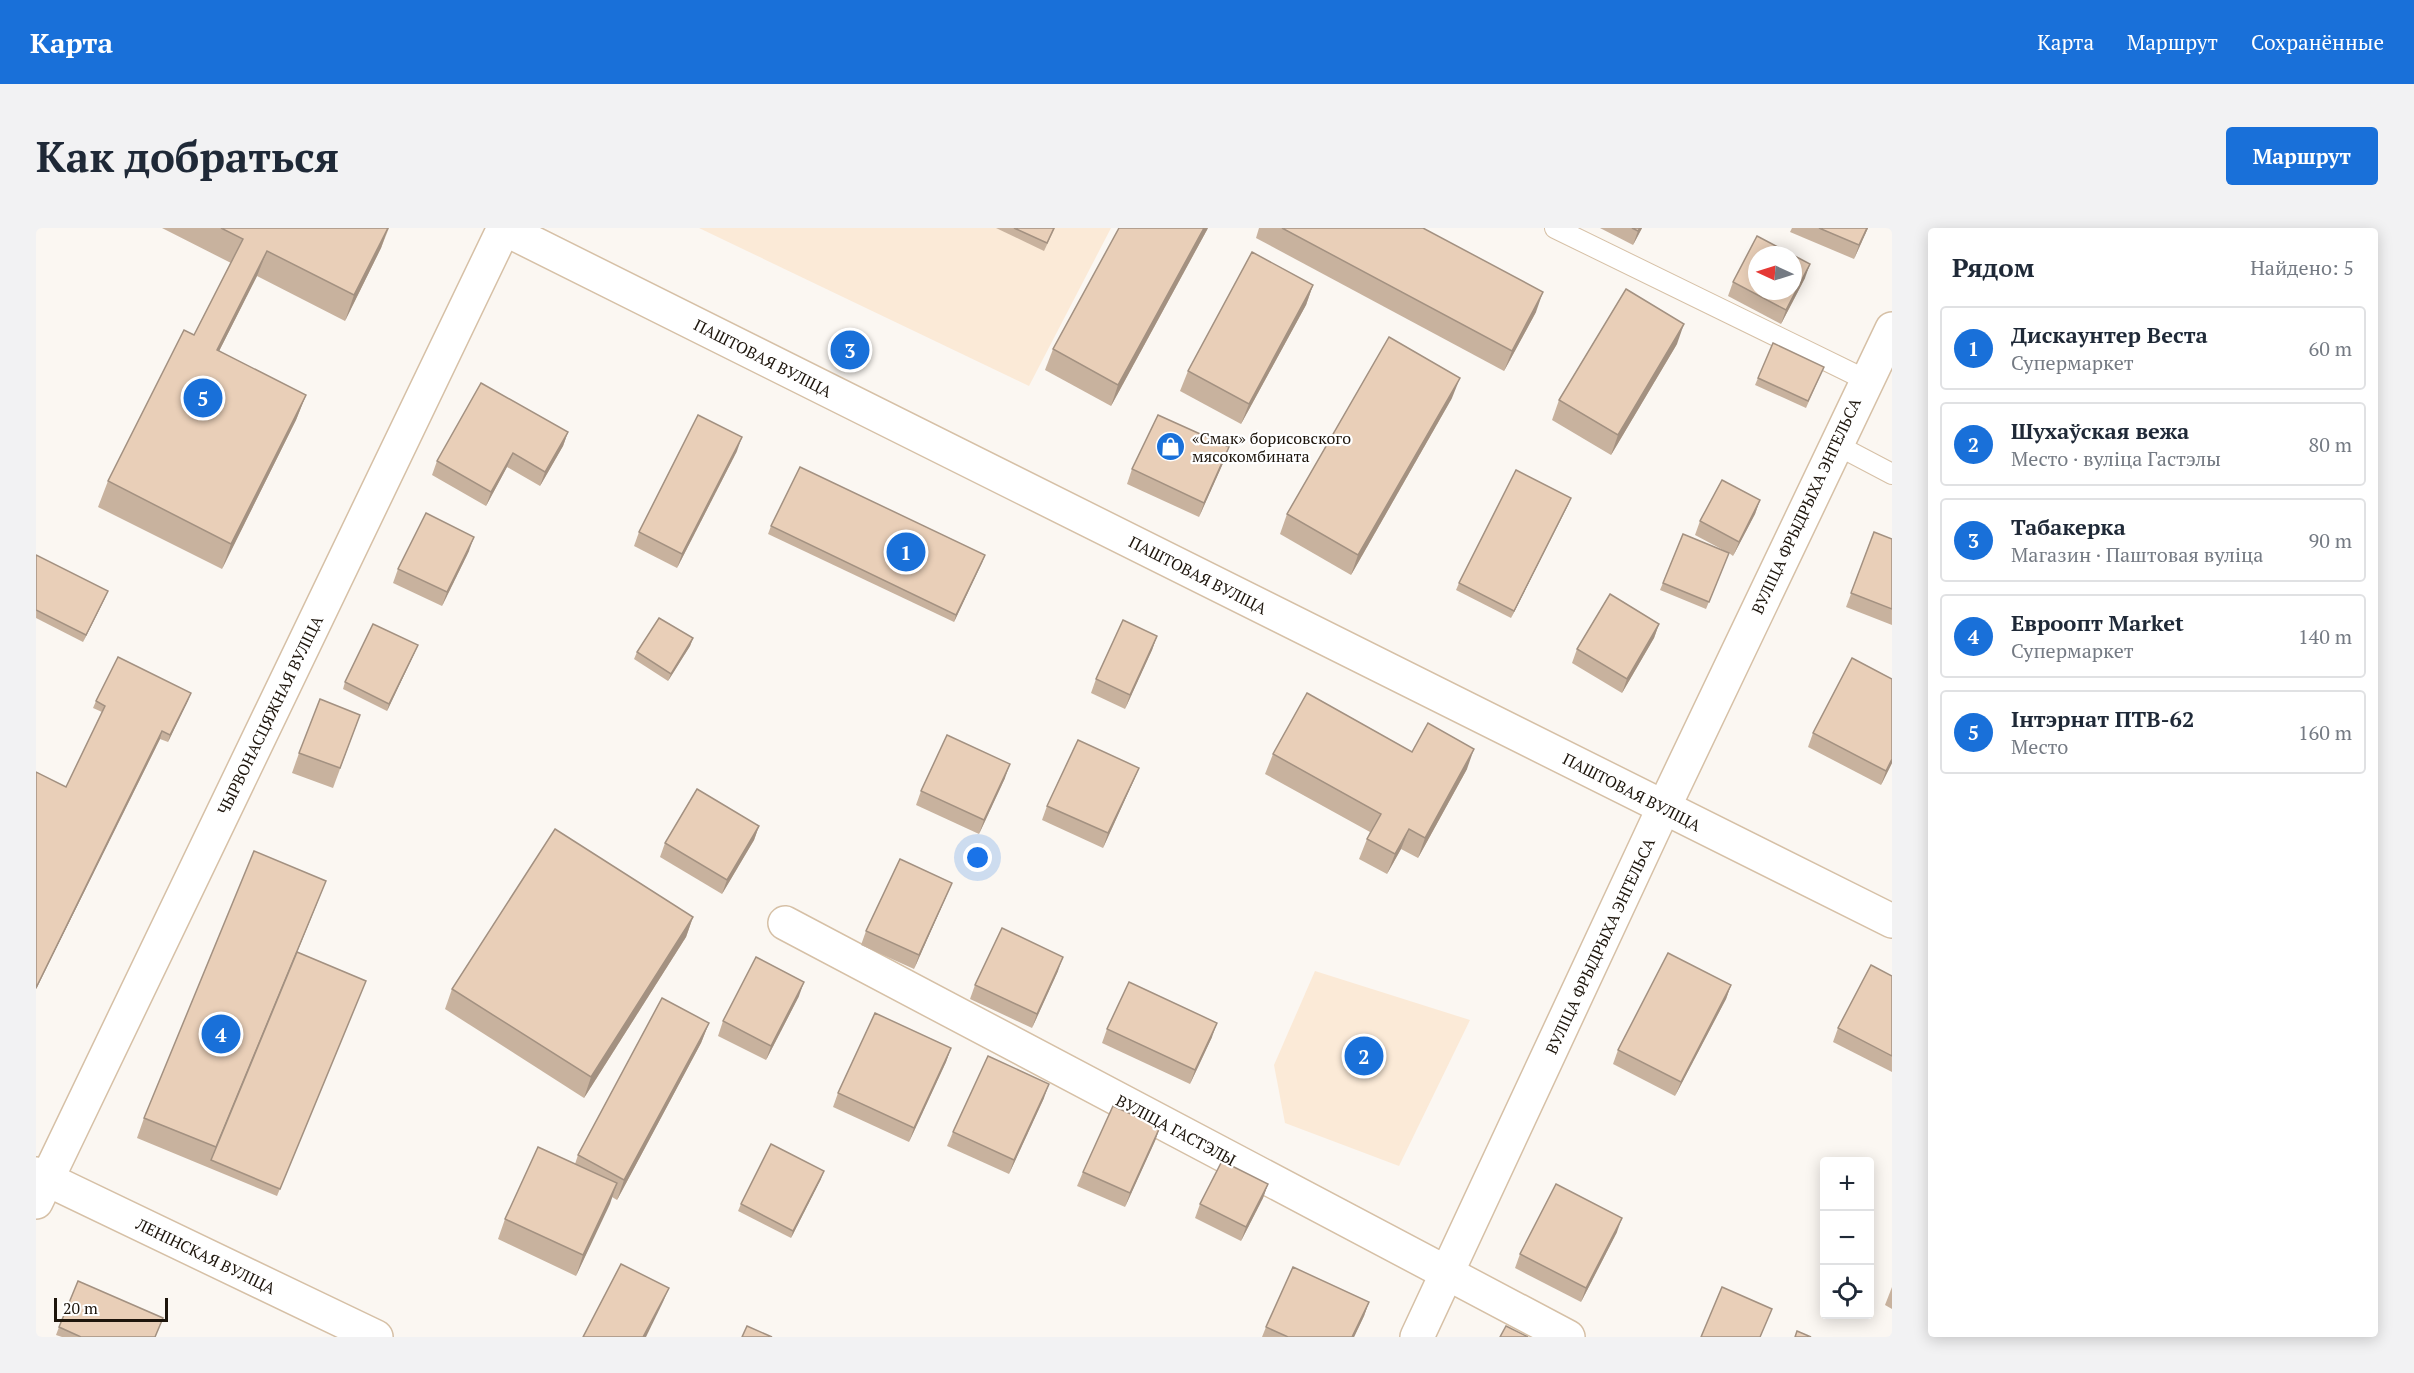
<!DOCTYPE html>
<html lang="ru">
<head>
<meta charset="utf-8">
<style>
  body { margin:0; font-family:"PT Serif",serif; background:#f2f2f3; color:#1f2937 }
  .controls { position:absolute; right:18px; bottom:18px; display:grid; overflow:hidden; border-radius:6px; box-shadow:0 3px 15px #0003 }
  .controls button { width:54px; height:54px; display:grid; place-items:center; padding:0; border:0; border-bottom:2px solid #e0e1e3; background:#fff; color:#1f2937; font:30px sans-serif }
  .compass { position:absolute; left:1712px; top:18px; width:54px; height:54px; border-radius:50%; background:#fff; box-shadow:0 3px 15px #0003; rotate:274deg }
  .scale { position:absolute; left:18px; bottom:15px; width:114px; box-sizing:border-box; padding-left:6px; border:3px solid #1d150c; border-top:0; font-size:16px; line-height:21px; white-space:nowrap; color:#1d150c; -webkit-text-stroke:4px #fff; paint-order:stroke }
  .you { position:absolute; left:942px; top:630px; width:21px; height:21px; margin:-15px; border:4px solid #fff; border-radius:50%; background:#1a73e8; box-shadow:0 0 0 9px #1a73e833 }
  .badge { display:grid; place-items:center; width:39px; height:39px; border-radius:50%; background:#1970d9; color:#fff; font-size:20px; font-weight:700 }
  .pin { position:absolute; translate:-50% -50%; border:3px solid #fff; box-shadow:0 2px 6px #0006 }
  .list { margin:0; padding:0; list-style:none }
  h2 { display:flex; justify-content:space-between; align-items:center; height:78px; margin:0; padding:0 24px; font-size:26px }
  h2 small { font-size:20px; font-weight:400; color:#747a83 }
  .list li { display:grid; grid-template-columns:39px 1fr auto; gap:18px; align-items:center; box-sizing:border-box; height:84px; margin:0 12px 12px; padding:0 12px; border:2px solid #e0e1e3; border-radius:6px }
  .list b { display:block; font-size:22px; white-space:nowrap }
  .list p { margin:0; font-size:20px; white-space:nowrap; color:#747a83 }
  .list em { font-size:20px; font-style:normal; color:#747a83 }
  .icon { flex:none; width:33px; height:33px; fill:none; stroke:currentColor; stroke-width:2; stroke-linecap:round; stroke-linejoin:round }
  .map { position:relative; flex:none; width:1856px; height:1109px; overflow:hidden; border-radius:6px }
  header { display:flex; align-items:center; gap:36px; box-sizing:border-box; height:84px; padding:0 30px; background:#1970d9; color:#fff }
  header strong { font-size:28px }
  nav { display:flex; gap:33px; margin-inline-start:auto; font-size:21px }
  .intro { display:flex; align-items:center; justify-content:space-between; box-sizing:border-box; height:144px; padding:0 36px }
  h1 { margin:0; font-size:42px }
  .button { padding:15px 27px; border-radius:6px; background:#1970d9; color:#fff; font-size:21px; font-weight:700 }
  main { display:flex; gap:36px; padding:0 36px }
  aside { flex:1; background:#fff; border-radius:6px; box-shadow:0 3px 15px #0003 }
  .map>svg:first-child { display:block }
  .built { fill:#fbead7 }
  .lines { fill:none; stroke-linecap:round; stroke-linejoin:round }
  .service-casing { stroke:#d6c0a6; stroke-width:22 }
  .minor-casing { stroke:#d6c0a6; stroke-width:36 }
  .service { stroke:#fff; stroke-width:20 }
  .minor { stroke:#fff; stroke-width:33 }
  .wall { fill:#c8b29e }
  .shaded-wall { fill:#a39181 }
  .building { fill:#e9cfb8; stroke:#a39181; stroke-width:1.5 }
  .labels { text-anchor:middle; stroke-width:4.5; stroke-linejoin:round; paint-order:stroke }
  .street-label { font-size:16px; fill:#1d150c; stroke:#fff }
  .poi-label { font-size:16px; fill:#1d150c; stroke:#fff; text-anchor:start }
</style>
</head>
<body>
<header>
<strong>Карта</strong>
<nav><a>Карта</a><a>Маршрут</a><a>Сохранённые</a></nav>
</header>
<div class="intro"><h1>Как добраться</h1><a class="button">Маршрут</a></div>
<main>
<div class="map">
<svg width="1856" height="1109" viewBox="0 0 1856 1109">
  <rect width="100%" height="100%" fill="#fbf7f2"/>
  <!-- built -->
  <g class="built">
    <path d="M663 0H1075L993 158Z"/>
    <path d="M1279 743 1434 792 1363 938 1249 895 1238 837Z"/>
  </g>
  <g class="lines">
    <defs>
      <g id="service">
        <path d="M1519 0 1830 152"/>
        <path d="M1799 216 1856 246"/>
      </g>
      <g id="minor">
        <path d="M467 0 1856 693"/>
        <path d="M749 695 1532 1109"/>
        <path d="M0 946 340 1109"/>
        <path d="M0 974 468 0"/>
        <path d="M1381 1109 1628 579 1856 101"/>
      </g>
    </defs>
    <!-- service casing -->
    <use href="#service" class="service-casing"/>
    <!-- minor casing -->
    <use href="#minor" class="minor-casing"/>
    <!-- service -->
    <use href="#service" class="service"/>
    <!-- minor -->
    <use href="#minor" class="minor"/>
  </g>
  <!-- wall -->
  <g class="wall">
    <path d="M126 0H353L345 20 309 93 221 48 183 123 270 167 260 192 186 341 62 279 72 253 158 107 195 35Z"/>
    <path d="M960 0H1019L1008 23Z"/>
    <path d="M1172 0 1075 178 1009 142 1017 121Z"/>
    <path d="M1223 0H1387L1500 84 1468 143 1220 10Z"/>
    <path d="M1564 0H1606L1597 17Z"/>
    <path d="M1756 0H1832L1818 31 1754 4Z"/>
    <path d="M1769 50 1745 96 1692 68 1697 54Z"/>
    <path d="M1277 57 1270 77 1205 196 1144 163 1152 143Z"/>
    <path d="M1641 116 1575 227 1516 192 1523 172Z"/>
    <path d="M1785 146 1770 180 1719 157 1722 150Z"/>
    <path d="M1416 170 1315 347 1244 306 1251 286Z"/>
    <path d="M532 204 527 218 504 258 471 239 450 278 396 247 401 233Z"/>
    <path d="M701 223 641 340 598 318 603 304Z"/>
    <path d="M1188 233 1163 289 1091 256 1096 241Z"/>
    <path d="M1535 270 1532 277 1475 390 1420 362 1423 355Z"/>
    <path d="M1724 272 1719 286 1697 328 1693 325 1670 381 1624 362 1647 306 1689 323 1659 307 1664 293Z"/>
    <path d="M735 298 949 327 918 394 732 306Z"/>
    <path d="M1838 304 1856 311V397L1810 379Z"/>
    <path d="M433 323 406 378 357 355 362 341Z"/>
    <path d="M0 327 69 370 47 414 0 390Z"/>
    <path d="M1623 396 1618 410 1586 465 1536 435 1541 421Z"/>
    <path d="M1121 408 1116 422 1089 481 1055 465 1060 451Z"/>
    <path d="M657 410 654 418 632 453 598 431 601 424Z"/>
    <path d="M379 424 351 483 307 461 309 454Z"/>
    <path d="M155 465 132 514 124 511 0 761V544L30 559 66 484 57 480 60 473Z"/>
    <path d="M324 487 297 560 256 545 263 525Z"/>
    <path d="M1777 505 1856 535 1845 557 1772 519Z"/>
    <path d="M1376 524 1431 541 1382 630 1365 621 1351 646 1323 631 1331 611 1334 604 1229 546 1237 526Z"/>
    <path d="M1103 540 1097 554 1067 620 1006 592 1011 578Z"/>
    <path d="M969 550 943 606 880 577 885 563Z"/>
    <path d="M723 598 718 612 686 666 624 629 629 615Z"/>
    <path d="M910 669 878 741 825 717 830 703Z"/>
    <path d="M282 673 261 724 327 760 241 968 101 910 108 890Z"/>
    <path d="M657 689 650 709 548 870 409 781 416 761Z"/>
    <path d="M1022 743 996 800 934 771 939 757Z"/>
    <path d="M1856 748V844L1797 814 1802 800Z"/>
    <path d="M1695 757 1690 771 1639 868 1577 836 1582 822Z"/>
    <path d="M763 768 730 832 682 808 687 793Z"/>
    <path d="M673 795 665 815 581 972 576 969 540 1048 462 1011 469 991 539 936 542 927Z"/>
    <path d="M1071 801 1176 809 1154 856 1066 815Z"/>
    <path d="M915 820 910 834 873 914 797 879 802 865Z"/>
    <path d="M1008 870 973 946 911 918 917 904Z"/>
    <path d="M1124 899 1119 913 1089 979 1041 958 1047 944Z"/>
    <path d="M785 951 755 1010 702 983 705 976Z"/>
    <path d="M1232 956 1227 970 1205 1013 1159 990 1164 976Z"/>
    <path d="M1581 1004 1545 1074 1479 1040 1484 1026Z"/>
    <path d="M1856 1059V1081L1849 1077Z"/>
    <path d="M1333 1074 1328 1088 1318 1109H1226L1230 1099Z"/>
    <path d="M23 1099 119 1109H26L20 1107Z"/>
  </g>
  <!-- shaded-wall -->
  <g class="shaded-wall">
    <path d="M352 0 345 20 309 93 318 67Z"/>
    <path d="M1168 0H1172L1075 178 1082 157Z"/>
    <path d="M1604 0H1606L1597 17 1602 3Z"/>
    <path d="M1831 0H1832L1818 31 1823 17Z"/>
    <path d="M231 23 221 48 171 147 181 122Z"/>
    <path d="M1774 36 1769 50 1745 96 1750 82Z"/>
    <path d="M1277 57 1270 77 1205 196 1213 176Z"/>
    <path d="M1507 64 1500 84 1468 143 1476 123Z"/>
    <path d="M1648 96 1641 116 1575 227 1582 207Z"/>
    <path d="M1424 150 1416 170 1315 347 1322 327Z"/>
    <path d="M270 167 260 192 186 341 195 316Z"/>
    <path d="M532 204 527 218 504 258 509 244Z"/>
    <path d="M706 209 701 223 641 340 646 326Z"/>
    <path d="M1193 219 1188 233 1163 289 1168 275Z"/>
    <path d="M477 225 471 239 450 278 455 264Z"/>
    <path d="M1535 270 1532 277 1475 390 1478 383Z"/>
    <path d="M1724 272 1719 286 1697 328 1703 314Z"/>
    <path d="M438 309 433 323 406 378 411 364Z"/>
    <path d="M949 327 946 335 918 394 920 387Z"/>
    <path d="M72 363 69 370 47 414 50 407Z"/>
    <path d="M1623 396 1618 410 1586 465 1591 451Z"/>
    <path d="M1121 408 1116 422 1089 481 1094 467Z"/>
    <path d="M657 410 654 418 632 453 635 446Z"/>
    <path d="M382 417 379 424 351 483 353 476Z"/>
    <path d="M155 465 152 473 132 514 134 507Z"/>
    <path d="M126 503 124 511 0 761V760Z"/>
    <path d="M1438 521 1431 541 1382 630 1389 610Z"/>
    <path d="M1856 531V535L1845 557 1850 543Z"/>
    <path d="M974 536 969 550 943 606 948 592Z"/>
    <path d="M1103 540 1097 554 1067 620 1072 605Z"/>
    <path d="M723 598 718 612 686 666 691 652Z"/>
    <path d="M1373 601 1365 621 1351 646 1359 626Z"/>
    <path d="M290 653 282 673 176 932 180 919Z"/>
    <path d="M916 655 910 669 878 741 883 727Z"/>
    <path d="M657 689 650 709 548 870 555 849Z"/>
    <path d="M1027 729 1022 743 996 800 1001 786Z"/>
    <path d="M768 754 763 768 730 832 735 818Z"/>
    <path d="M1695 757 1690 771 1639 868 1645 854Z"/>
    <path d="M673 795 665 815 581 972 588 952Z"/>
    <path d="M1181 795 1176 809 1154 856 1159 842Z"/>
    <path d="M915 820 910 834 873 914 878 900Z"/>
    <path d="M1013 856 1008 870 973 946 978 932Z"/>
    <path d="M1124 899 1119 913 1089 979 1094 965Z"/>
    <path d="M788 943 785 951 755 1010 757 1003Z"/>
    <path d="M581 955 574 976 540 1048 547 1027Z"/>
    <path d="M1232 956 1227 970 1205 1013 1210 999Z"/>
    <path d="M1586 990 1581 1004 1545 1074 1550 1060Z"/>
    <path d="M633 1060 627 1074 610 1109H607Z"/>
    <path d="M1333 1074 1328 1088 1318 1109H1316Z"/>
  </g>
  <!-- building -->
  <g class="building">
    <path d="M185 0H352L318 67 231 23 181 122 270 167 195 316 72 253 148 102 158 107 207 11Z"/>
    <path d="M978 0H1018L1011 15Z"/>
    <path d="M1083 0H1168L1082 157 1017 121Z"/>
    <path d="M1246 0H1387L1507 64 1476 123Z"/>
    <path d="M1596 0H1604L1602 3Z"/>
    <path d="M1783 0H1831L1823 17Z"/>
    <path d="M1721 8 1757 27H1721V63H1757V27L1774 36 1750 82 1697 54Z"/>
    <path d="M1216 24 1277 57 1213 176 1152 143Z"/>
    <path d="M1590 61 1648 96 1582 207 1523 172Z"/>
    <path d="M1353 109 1424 150 1322 327 1251 286Z"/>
    <path d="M1737 115 1788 139 1772 173 1722 150Z"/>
    <path d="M445 155 532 204 509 244 477 225 455 264 401 233Z"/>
    <path d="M662 187 706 209 646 326 603 304Z"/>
    <path d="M1122 187 1193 219 1168 275 1096 241Z"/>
    <path d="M764 239 949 327 920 387 735 298Z"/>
    <path d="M1480 242 1535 270 1478 383 1423 355Z"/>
    <path d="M1686 252 1724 272 1703 314 1664 293Z"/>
    <path d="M390 285 438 309 411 364 362 341Z"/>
    <path d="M1838 304 1856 311V381L1815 365Z"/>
    <path d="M1647 306 1693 325 1673 374 1627 355Z"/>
    <path d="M0 327 72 363 50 407 0 382Z"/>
    <path d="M1574 366 1623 396 1591 451 1541 421Z"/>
    <path d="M623 390 657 410 635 446 601 424Z"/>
    <path d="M1087 392 1121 408 1094 467 1060 451Z"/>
    <path d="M337 396 382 417 353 476 309 454Z"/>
    <path d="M82 429 155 465 134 507 126 503 0 760V544L30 559 69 478 60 473Z"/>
    <path d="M1816 430 1856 451V531L1850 543 1777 505Z"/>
    <path d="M1271 465 1376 524 1392 495 1438 521 1389 610 1373 601 1359 626 1331 611 1345 586 1237 526Z"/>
    <path d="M284 471 324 487 304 540 263 525Z"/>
    <path d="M911 507 974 536 948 592 885 563Z"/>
    <path d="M1042 512 1103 540 1072 605 1011 578Z"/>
    <path d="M661 561 723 598 691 652 629 615Z"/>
    <path d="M519 601 657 689 555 849 416 761Z"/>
    <path d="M218 623 290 653 180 919 108 890Z"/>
    <path d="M864 631 916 655 883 727 830 703Z"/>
    <path d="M966 700 1027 729 1001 786 939 757Z"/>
    <path d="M261 724 330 753 244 961 175 932Z"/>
    <path d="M1632 725 1695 757 1645 854 1582 822Z"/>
    <path d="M720 729 768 754 735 818 687 793Z"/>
    <path d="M1835 737 1856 748V828L1802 800Z"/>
    <path d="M1093 754 1181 795 1159 842 1071 801Z"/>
    <path d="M626 770 673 795 588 952 542 927Z"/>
    <path d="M839 785 915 820 878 900 802 865Z"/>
    <path d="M952 828 1013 856 978 932 917 904Z"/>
    <path d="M1077 878 1124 899 1094 965 1047 944Z"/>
    <path d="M735 916 788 943 757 1003 705 976Z"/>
    <path d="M502 919 581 955 547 1027 469 991Z"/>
    <path d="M1186 933 1232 956 1210 999 1164 976Z"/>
    <path d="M1520 956 1586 990 1550 1060 1484 1026Z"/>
    <path d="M585 1036 633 1060 607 1109H547Z"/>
    <path d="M1257 1039 1333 1074 1316 1109H1252L1230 1099Z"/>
    <path d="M42 1053 127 1090 119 1109H45L23 1099Z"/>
    <path d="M1686 1059 1736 1081 1724 1109H1665Z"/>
    <path d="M711 1098 736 1109H706Z"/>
    <path d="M1470 1098 1492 1109H1464Z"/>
    <path d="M1761 1103 1775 1109H1759Z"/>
  </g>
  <!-- icons -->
  <defs>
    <symbol id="shop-disc" viewBox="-11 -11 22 22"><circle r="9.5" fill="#1970d9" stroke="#fff"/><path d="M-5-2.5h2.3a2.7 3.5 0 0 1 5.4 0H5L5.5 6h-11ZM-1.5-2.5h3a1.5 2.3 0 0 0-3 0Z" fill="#fff"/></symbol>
  </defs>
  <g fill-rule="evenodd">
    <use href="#shop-disc" x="1118" y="202" width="33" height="33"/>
  </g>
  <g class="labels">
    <!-- street labels -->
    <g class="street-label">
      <text transform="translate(727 130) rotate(27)" y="6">ПАШТОВАЯ ВУЛІЦА</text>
      <text transform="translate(1770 278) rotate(-65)" y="6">ВУЛІЦА ФРЫДРЫХА ЭНГЕЛЬСА</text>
      <text transform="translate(1162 347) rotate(27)" y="6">ПАШТОВАЯ ВУЛІЦА</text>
      <text transform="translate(234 487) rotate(-64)" y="6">ЧЫРВОНАСЦЯЖНАЯ ВУЛІЦА</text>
      <text transform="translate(1596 564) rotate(27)" y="6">ПАШТОВАЯ ВУЛІЦА</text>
      <text transform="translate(1564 718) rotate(-65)" y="6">ВУЛІЦА ФРЫДРЫХА ЭНГЕЛЬСА</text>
      <text transform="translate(1140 902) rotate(28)" y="6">ВУЛІЦА ГАСТЭЛЫ</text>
      <text transform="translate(170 1028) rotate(26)" y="6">ЛЕНІНСКАЯ ВУЛІЦА</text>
    </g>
    <!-- poi labels -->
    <g class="poi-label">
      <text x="1156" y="216">«Смак» борисовского<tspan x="1156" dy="18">мясокомбината</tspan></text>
    </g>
  </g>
</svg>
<div class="controls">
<button>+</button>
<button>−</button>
<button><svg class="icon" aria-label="locate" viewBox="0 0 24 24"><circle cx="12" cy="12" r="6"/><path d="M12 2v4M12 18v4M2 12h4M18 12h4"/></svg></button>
</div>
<svg class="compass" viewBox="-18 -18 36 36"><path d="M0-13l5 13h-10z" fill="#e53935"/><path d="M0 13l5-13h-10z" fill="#747a83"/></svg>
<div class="scale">20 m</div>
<div class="you"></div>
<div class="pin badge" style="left:870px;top:324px">1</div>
<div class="pin badge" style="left:1328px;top:828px">2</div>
<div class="pin badge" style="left:814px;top:122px">3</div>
<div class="pin badge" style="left:185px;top:806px">4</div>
<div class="pin badge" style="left:167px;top:170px">5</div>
</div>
<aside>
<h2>Рядом<small>Найдено: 5</small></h2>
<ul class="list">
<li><span class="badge">1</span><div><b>Дискаунтер Веста</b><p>Супермаркет</p></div><em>60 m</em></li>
<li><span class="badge">2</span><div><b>Шухаўская вежа</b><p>Место · вуліца Гастэлы</p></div><em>80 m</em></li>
<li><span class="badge">3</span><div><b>Табакерка</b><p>Магазин · Паштовая вуліца</p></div><em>90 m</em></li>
<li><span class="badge">4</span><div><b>Евроопт Market</b><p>Супермаркет</p></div><em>140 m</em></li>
<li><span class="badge">5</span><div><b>Інтэрнат ПТВ-62</b><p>Место</p></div><em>160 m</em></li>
</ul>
</aside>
</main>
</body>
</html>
